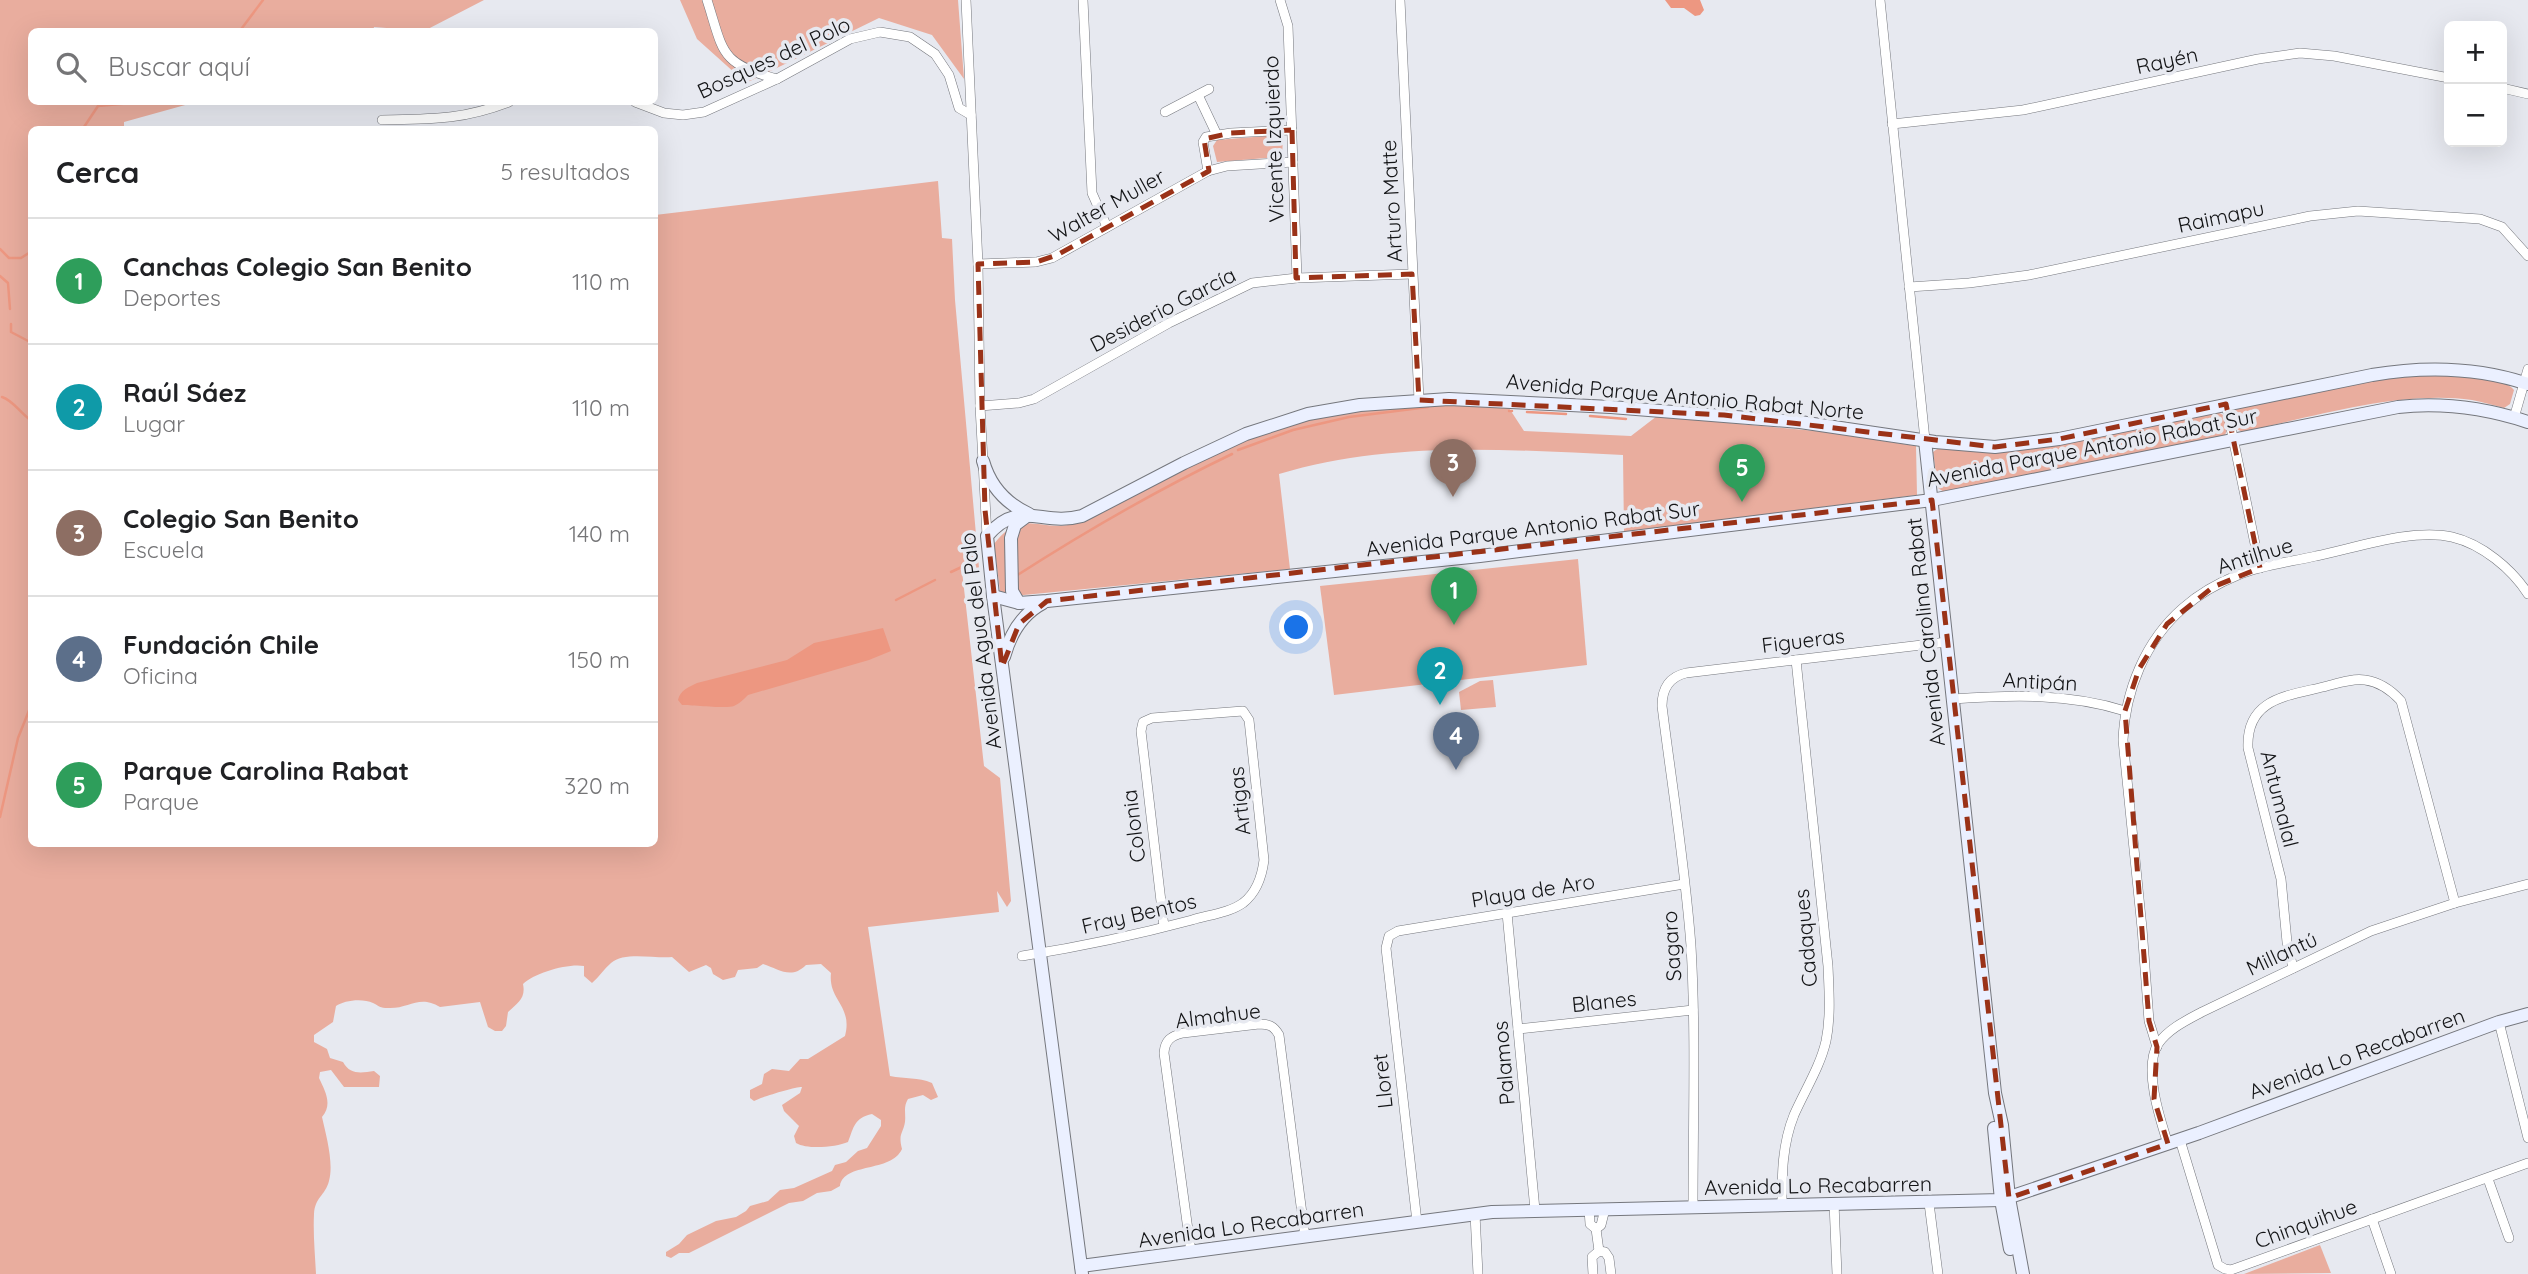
<!DOCTYPE html>
<html lang="es">
<head>
<meta charset="utf-8">
<style>
  body { margin:0; font-family:Quicksand,sans-serif; background:#f2f2f2; color:#202124 }
  .controls { position:absolute; right:21px; top:21px; display:grid; overflow:hidden; border-radius:10px; box-shadow:0 7px 28px #0002 }
  .controls button { width:63px; height:63px; display:grid; place-items:center; padding:0; border:0; border-bottom:2px solid #e0e0e0; background:#fff; color:#202124; font:35px sans-serif }
  .you { position:absolute; left:1297px; top:628px; width:24px; height:24px; margin:-18px; border:5px solid #fff; border-radius:50%; background:#1a73e8; box-shadow:0 0 0 10px #1a73e833 }
  .badge { display:grid; place-items:center; width:46px; height:46px; border-radius:50%; background:#b45309; color:#fff; font-size:23px; font-weight:700 }
  .pin { position:absolute; translate:-50% -58px; filter:drop-shadow(0 2px 4px #0008) }
  .pin::after { content:''; position:absolute; top:37px; width:24px; height:21px; background:inherit; clip-path:polygon(0 0,100% 0,50% 100%) }
  .list { margin:0; padding:0; list-style:none }
  h2 { display:flex; justify-content:space-between; align-items:center; height:91px; margin:0; padding:0 28px; font-size:30px }
  h2 small { font-size:23px; font-weight:400; color:#757577 }
  .list li { display:grid; grid-template-columns:46px 1fr auto; gap:21px; align-items:center; box-sizing:border-box; height:126px; padding:0 28px; border-top:2px solid #e0e0e0 }
  .list b { display:block; font-size:26px; white-space:nowrap }
  .list p { margin:0; font-size:23px; white-space:nowrap; color:#757577 }
  .list em { font-size:23px; font-style:normal; color:#757577 }
  .icon { flex:none; width:38px; height:38px; fill:none; stroke:currentColor; stroke-width:2; stroke-linecap:round; stroke-linejoin:round }
  .map { position:relative; flex:none; width:2528px; height:1274px; overflow:hidden }
  .search { position:absolute; background:#fff; box-shadow:0 7px 28px #0002; left:28px; top:28px; width:630px; height:77px; display:flex; align-items:center; gap:18px; box-sizing:border-box; padding:0 24px; border-radius:10px; color:#757577; font-size:26px }
  .panel { position:absolute; background:#fff; box-shadow:0 7px 28px #0002; left:28px; top:126px; width:630px; height:721px; border-radius:10px }
  .map>svg:first-child { display:block }
  .green { fill:#e9ad9e }
  .water { fill:#ed9781 }
  .lines { fill:none; stroke-linecap:round; stroke-linejoin:round }
  .stream { stroke:#ed9781; stroke-width:2.5 }
  .street-casing { stroke:#75777d; stroke-width:10 }
  .secondary-casing { stroke:#75777d; stroke-width:14 }
  .street { stroke:#fff; stroke-width:9 }
  .secondary { stroke:#ebf0ff; stroke-width:12 }
  .marked { fill:none; stroke:#9a3218; stroke-width:5; stroke-dasharray:14 9; stroke-linejoin:round }
  .labels { text-anchor:middle; stroke-width:7; stroke-linejoin:round; paint-order:stroke }
  .street-label { font-size:21px; fill:#131416; stroke:#e7e9f0 }
</style>
</head>
<body>
<div class="map">
<svg width="2528" height="1274" viewBox="0 0 2528 1274">
  <rect width="100%" height="100%" fill="#e7e9f0"/>
  <!-- green -->
  <g class="green">
    <path d="M0 0H484L424 31 374 27 373 32H32V102H196L124 122V129L32 130V844H654L655 215 938 181 942 238 952 239 955 300 979 568 976 575 962 571 984 766 1000 778 1011 901 1007 907 997 891 999 912 868 927 890 1076C905 1079 918 1077 932 1083L938 1097 931 1100 923 1095 908 1099C903 1107 906 1113 905 1122 903 1134 898 1133 902 1149 891 1173 844 1162 840 1186L831 1191 817 1193 803 1201 789 1203 689 1253H679L671 1258 666 1256V1252L679 1244 687 1235 716 1221 736 1217 746 1211 750 1206 768 1201 780 1190 794 1188 832 1171 835 1165 846 1162 858 1151 867 1148 881 1126V1120L872 1114C854 1118 854 1127 848 1142 836 1147 808 1150 796 1143L794 1136 799 1126 784 1111 782 1105 800 1093 802 1087C794 1087 762 1097 754 1101L750 1098V1090L762 1084 764 1074 772 1069 789 1071 800 1059H808L845 1036C853 1005 828 1001 831 973L821 964 806 965C791 980 779 969 763 964L757 968 738 970 735 977 723 980 713 974 711 968 706 965 689 972 672 957C656 959 624 951 611 963 604 969 599 977 592 983L584 976V966C568 963 534 973 523 984 526 998 518 1003 508 1012L506 1026 502 1031H495L488 1027 480 1002 440 1007C419 994 409 1009 388 1008 380 1008 379 1006 373 1003 363 998 344 1000 336 1006L333 1022 314 1035V1042L327 1049 330 1058 343 1062C350 1075 361 1073 374 1071L380 1076 379 1087H344L331 1070 320 1072 319 1078C325 1091 333 1104 322 1117 326 1135 334 1163 329 1181 325 1196 315 1197 314 1214 313 1234 315 1254 316 1274H0Z"/>
    <path d="M680 0H958L964 79 932 35 879 18 746 83 697 39Z"/>
    <path d="M1278 135 1283 139 1282 155 1279 157 1217 162 1213 146 1217 140Z"/>
    <path d="M2415 375C2437 375 2500 372 2514 390L2510 404 2504 408C2493 405 2483 402 2472 400 2400 390 2313 417 2242 432L2237 429 2233 411 2237 406 2377 379Z"/>
    <path d="M1414 405H1507L1524 431 1631 436 1657 416 1826 432 1916 446 1917 495 1624 532 1623 455C1509 450 1390 440 1279 474L1290 569 1014 596 1000 591 994 544C1023 506 1041 534 1076 523 1096 517 1115 504 1133 494 1171 474 1212 453 1253 437 1304 417 1360 411 1414 405Z"/>
    <path d="M2216 411 2223 415 2227 430 2225 435 1944 492 1938 488 1933 452 1940 447 1979 451Z"/>
    <path d="M1578 559 1587 665 1334 695 1320 586Z"/>
    <path d="M1493 680 1496 707 1461 710 1459 692 1480 681Z"/>
    <path d="M2320 1245 2331 1273 2244 1274Z"/>
  </g>
  <!-- water -->
  <g class="water">
    <path d="M1665 0H1700L1704 10 1700 15 1695 16 1684 8H1671Z"/>
    <path d="M883 628 891 651 869 660 748 695C744 699 739 704 734 706 728 709 692 705 682 705L678 700C680 690 689 687 697 683L787 660 814 643Z"/>
  </g>
  <g class="lines">
    <!-- stream -->
    <g class="stream">
      <path d="M239 32 263 0"/>
      <path d="M82 130 98 106 143 102"/>
      <path d="M0 249 9 258H21L32 251"/>
      <path d="M0 276 8 283 10 309"/>
      <path d="M11 324V332L32 343"/>
      <path d="M2 397C13 400 22 415 32 421"/>
      <path d="M1509 411H1512"/>
      <path d="M1527 412 1566 414"/>
      <path d="M1590 416 1626 419"/>
      <path d="M1238 450 1293 430 1349 417 1428 407"/>
      <path d="M951 572 966 565 967 551"/>
      <path d="M1016 576C1086 531 1157 490 1232 454"/>
      <path d="M896 600 935 580"/>
      <path d="M0 817 18 738 32 703"/>
    </g>
    <defs>
      <g id="street">
        <path d="M707 0C724 53 719 63 777 79"/>
        <path d="M966 0 978 264 980 406 987 536"/>
        <path d="M1083 0 1092 193 1107 227"/>
        <path d="M1280 0 1288 26 1297 278"/>
        <path d="M1400 0 1419 400"/>
        <path d="M1880 0 1925 440"/>
        <path d="M2502 88 2528 94"/>
        <path d="M1198 95 1217 135"/>
        <path d="M635 102 664 113 683 115 704 112 777 79 850 39 880 32 910 37 935 54 949 75 959 108 971 115"/>
        <path d="M1165 112 1209 89"/>
        <path d="M382 120C432 119 462 120 509 102"/>
        <path d="M1892 124 2023 110 2258 59 2300 53 2334 56 2449 78"/>
        <path d="M1208 171 1203 142 1206 137 1231 133 1292 130"/>
        <path d="M978 264 1036 262 1052 258 1208 171 1227 166 1293 162"/>
        <path d="M1909 287 1969 283 2029 275 2310 216 2358 211 2480 219 2502 227 2528 256"/>
        <path d="M2226 404 2260 568"/>
        <path d="M980 406 1019 403 1034 399 1169 323 1252 283 1297 278 1412 274"/>
        <path d="M2514 418 2528 369"/>
        <path d="M1953 699C2011 695 2069 693 2125 711"/>
        <path d="M1507 913 1535 1210"/>
        <path d="M1022 956C1079 947 1136 935 1192 920 1208 915 1229 913 1243 903 1256 893 1262 876 1264 860L1249 720 1243 711 1152 718 1143 722 1141 731 1164 927"/>
        <path d="M2293 968 2287 942 2281 879 2248 748C2246 699 2286 696 2323 687 2336 684 2351 678 2365 680 2380 682 2391 690 2401 701L2455 903"/>
        <path d="M2499 1022 2528 1138"/>
        <path d="M1518 1029 1693 1010"/>
        <path d="M2157 1047 2149 1021 2142 928 2123 740C2125 691 2145 641 2183 608 2199 594 2218 583 2238 575 2262 565 2290 562 2316 556 2356 548 2412 528 2452 537 2482 544 2512 569 2528 594"/>
        <path d="M2180 1140 2218 1265 2225 1269 2231 1270 2528 1163"/>
        <path d="M2168 1144C2160 1119 2143 1068 2158 1044 2168 1029 2187 1020 2202 1012L2371 931 2455 903 2528 884"/>
        <path d="M2488 1179 2509 1238"/>
        <path d="M1834 1203 1837 1274"/>
        <path d="M1929 1203 1938 1274"/>
        <path d="M1782 1205C1782 1174 1782 1145 1794 1115 1805 1090 1820 1067 1826 1041 1831 1016 1829 991 1828 966L1796 660"/>
        <path d="M1693 1208C1693 1121 1696 1033 1691 946 1685 865 1672 786 1662 706 1662 689 1669 677 1686 673L1947 642"/>
        <path d="M1589 1209 1590 1224 1596 1229 1601 1225 1605 1209"/>
        <path d="M1475 1214 1478 1274"/>
        <path d="M2372 1219 2391 1274"/>
        <path d="M1417 1222 1386 948 1389 936 1398 931 1684 884"/>
        <path d="M1596 1229 1599 1251"/>
        <path d="M1599 1251 1605 1252 1609 1258 1611 1274"/>
        <path d="M1191 1252 1164 1053C1165 1040 1171 1036 1183 1033L1259 1024C1269 1024 1274 1026 1279 1035L1305 1237"/>
        <path d="M1593 1274 1592 1257 1599 1251"/>
      </g>
      <g id="secondary">
        <path d="M1925 440 1995 1093 2002 1125 2009 1198 2023 1274"/>
        <path d="M983 461C990 486 1005 503 1029 514"/>
        <path d="M993 596 1019 603 1047 601 1480 556 1932 500 2398 407C2444 402 2485 408 2528 422"/>
        <path d="M1019 603 1012 591 1011 538 1015 525 1027 516"/>
        <path d="M1004 657C1010 635 1022 614 1043 603"/>
        <path d="M1994 1128 2001 1200 2010 1249"/>
        <path d="M1081 1266 1492 1212 2001 1200 2199 1133 2499 1022 2528 1014"/>
        <path d="M1082 1274 993 596 987 536C1019 498 1042 527 1082 516L1184 463 1246 434 1308 414 1360 405 1449 399 1611 407 1800 422 1935 442 1995 447 2059 439 2372 375C2425 366 2477 367 2528 384"/>
      </g>
    </defs>
    <!-- street casing -->
    <use href="#street" class="street-casing"/>
    <!-- secondary casing -->
    <use href="#secondary" class="secondary-casing"/>
    <!-- street -->
    <use href="#street" class="street"/>
    <!-- secondary -->
    <use href="#secondary" class="secondary"/>
  </g>
  <!-- marked area -->
  <path class="marked" d="M1292 130 1296 278 1412 274 1419 400 1724 415 1995 447 2059 439 2226 404 2260 568 2213 587 2167 624 2139 669 2125 711 2149 1021 2157 1047 2154 1099 2168 1144 2009 1198 1932 500 1047 601 1019 624 1002 667 985 510 978 264 1036 262 1057 255 1209 171 1204 139 1231 133Z"/>
  <g class="labels">
    <!-- street labels -->
    <g class="street-label">
      <text transform="translate(774 58) rotate(-25)" y="7">Bosques del Polo</text>
      <text transform="translate(2167 61) rotate(-12)" y="7">Rayén</text>
      <text transform="translate(1274 139) rotate(-92)" y="7">Vicente Izquierdo</text>
      <text transform="translate(1392 201) rotate(-93)" y="7">Arturo Matte</text>
      <text transform="translate(1107 206) rotate(-29)" y="7">Walter Muller</text>
      <text transform="translate(2221 217) rotate(-12)" y="7">Raimapu</text>
      <text transform="translate(1163 310) rotate(-27)" y="7">Desiderio García</text>
      <text transform="translate(1685 397) rotate(5)" y="7">Avenida Parque Antonio Rabat Norte</text>
      <text transform="translate(2092 448) rotate(-11)" y="7">Avenida Parque Antonio Rabat Sur</text>
      <text transform="translate(1533 529) rotate(-7)" y="7">Avenida Parque Antonio Rabat Sur</text>
      <text transform="translate(2255 556) rotate(-17)" y="7">Antilhue</text>
      <text transform="translate(1926 632) rotate(-96)" y="7">Avenida Carolina Rabat</text>
      <text transform="translate(981 641) rotate(-97)" y="7">Avenida Agua del Palo</text>
      <text transform="translate(1803 641) rotate(-7)" y="7">Figueras</text>
      <text transform="translate(2040 682) rotate(3)" y="7">Antipán</text>
      <text transform="translate(2279 799) rotate(76)" y="7">Antumalal</text>
      <text transform="translate(1240 801) rotate(-96)" y="7">Artigas</text>
      <text transform="translate(1134 826) rotate(-97)" y="7">Colonia</text>
      <text transform="translate(1533 891) rotate(-9)" y="7">Playa de Aro</text>
      <text transform="translate(1139 914) rotate(-13)" y="7">Fray Bentos</text>
      <text transform="translate(1806 938) rotate(-95)" y="7">Cadaques</text>
      <text transform="translate(1672 946) rotate(-94)" y="7">Sagaro</text>
      <text transform="translate(2282 954) rotate(-25)" y="7">Millantú</text>
      <text transform="translate(1604 1002) rotate(-6)" y="7">Blanes</text>
      <text transform="translate(1218 1016) rotate(-7)" y="7">Almahue</text>
      <text transform="translate(2357 1054) rotate(-20)" y="7">Avenida Lo Recabarren</text>
      <text transform="translate(1504 1063) rotate(-95)" y="7">Palamos</text>
      <text transform="translate(1383 1081) rotate(-96)" y="7">Lloret</text>
      <text transform="translate(1818 1186) rotate(-1)" y="7">Avenida Lo Recabarren</text>
      <text transform="translate(2306 1224) rotate(-20)" y="7">Chinquihue</text>
      <text transform="translate(1251 1225) rotate(-8)" y="7">Avenida Lo Recabarren</text>
    </g>
  </g>
</svg>
<div class="controls">
<button>+</button>
<button>−</button>
</div>
<div class="you"></div>
<div class="pin badge" style="left:1454px;top:625px;background:#2e9e5b">1</div>
<div class="pin badge" style="left:1440px;top:705px;background:#0f9aa8">2</div>
<div class="pin badge" style="left:1453px;top:497px;background:#8d6e63">3</div>
<div class="pin badge" style="left:1456px;top:770px;background:#5c6f8a">4</div>
<div class="pin badge" style="left:1742px;top:502px;background:#2e9e5b">5</div>
<div class="search"><svg class="icon" aria-label="search" viewBox="0 0 24 24"><circle cx="10" cy="10" r="6"/><path d="M15 15l6 6"/></svg>Buscar aquí</div>
<section class="panel">
<h2>Cerca<small>5 resultados</small></h2>
<ul class="list">
<li><span class="badge" style="background:#2e9e5b">1</span><div><b>Canchas Colegio San Benito</b><p>Deportes</p></div><em>110 m</em></li>
<li><span class="badge" style="background:#0f9aa8">2</span><div><b>Raúl Sáez</b><p>Lugar</p></div><em>110 m</em></li>
<li><span class="badge" style="background:#8d6e63">3</span><div><b>Colegio San Benito</b><p>Escuela</p></div><em>140 m</em></li>
<li><span class="badge" style="background:#5c6f8a">4</span><div><b>Fundación Chile</b><p>Oficina</p></div><em>150 m</em></li>
<li><span class="badge" style="background:#2e9e5b">5</span><div><b>Parque Carolina Rabat</b><p>Parque</p></div><em>320 m</em></li>
</ul>
</section>
</div>
</body>
</html>
